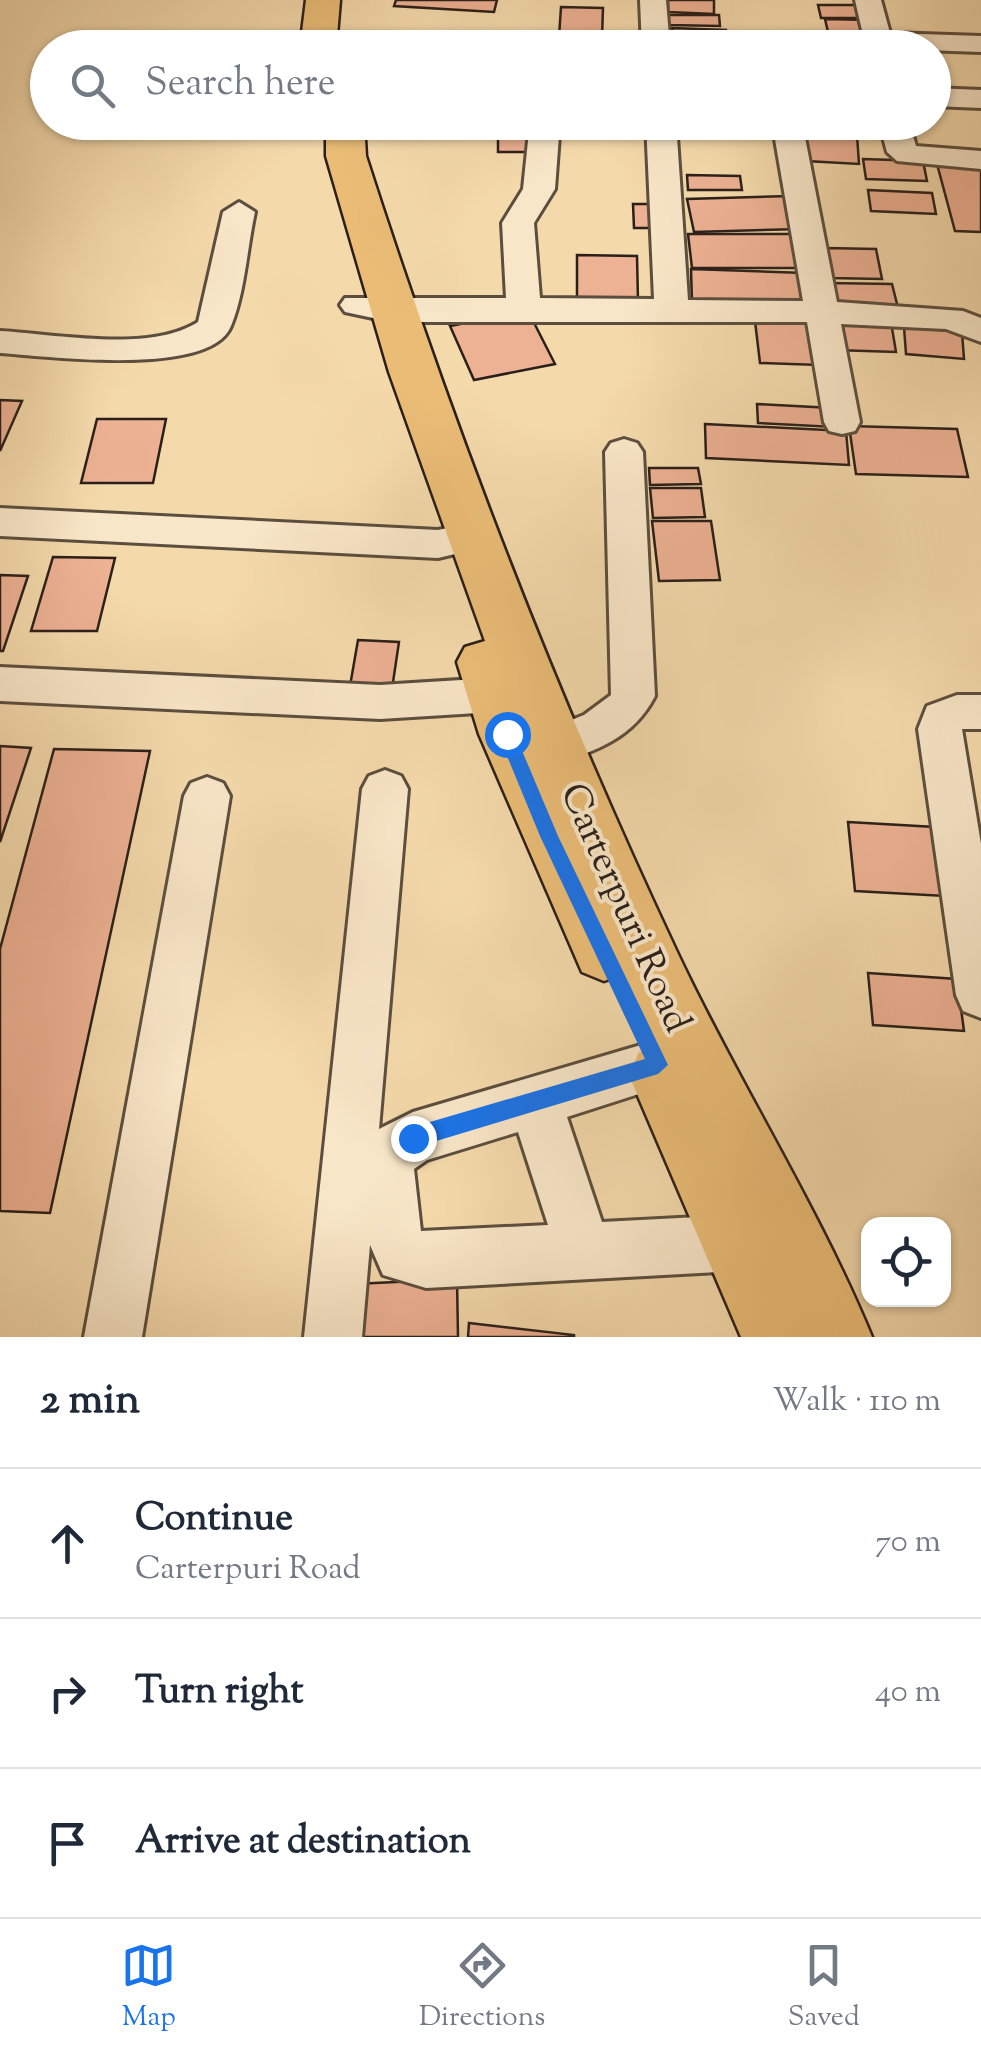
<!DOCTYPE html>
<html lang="en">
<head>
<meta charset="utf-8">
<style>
  body { margin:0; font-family:"Sorts Mill Goudy",serif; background:#f2f2f3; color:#1f2937 }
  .controls { position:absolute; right:30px; bottom:30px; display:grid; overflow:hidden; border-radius:20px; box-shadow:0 2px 8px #0004 }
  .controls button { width:90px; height:90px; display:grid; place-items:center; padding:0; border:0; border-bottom:2px solid #e0e1e3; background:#fff; color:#1f2937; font:50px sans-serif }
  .stop { position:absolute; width:30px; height:30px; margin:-22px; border:8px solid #1a73e8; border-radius:50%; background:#fff }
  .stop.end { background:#1a73e8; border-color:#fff; box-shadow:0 2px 10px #0008 }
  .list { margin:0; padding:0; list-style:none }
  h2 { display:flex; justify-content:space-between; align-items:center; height:130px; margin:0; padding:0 40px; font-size:42px }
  h2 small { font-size:32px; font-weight:400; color:#747a83 }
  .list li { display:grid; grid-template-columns:65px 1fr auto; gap:30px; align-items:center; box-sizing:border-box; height:150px; padding:0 40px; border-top:2px solid #e0e1e3 }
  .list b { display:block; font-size:38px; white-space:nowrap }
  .list p { margin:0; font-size:32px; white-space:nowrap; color:#747a83 }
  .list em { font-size:32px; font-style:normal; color:#747a83 }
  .icon { flex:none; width:55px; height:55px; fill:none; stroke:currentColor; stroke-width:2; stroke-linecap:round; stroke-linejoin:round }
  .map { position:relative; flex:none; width:981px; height:1337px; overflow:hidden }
  .search { position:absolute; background:#fff; box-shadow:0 2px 8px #0004; left:30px; right:30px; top:30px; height:110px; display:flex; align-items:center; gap:25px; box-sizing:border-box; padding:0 35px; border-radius:55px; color:#747a83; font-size:38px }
  .sheet { height:580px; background:#fff }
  nav { display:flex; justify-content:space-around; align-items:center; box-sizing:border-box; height:140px; border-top:2px solid #e0e1e3; background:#fff; font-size:28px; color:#747a83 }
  nav a { display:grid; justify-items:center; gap:5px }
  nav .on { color:#1a73e8 }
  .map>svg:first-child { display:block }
  .building { fill:#edb193; stroke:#2a1f19; stroke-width:2.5 }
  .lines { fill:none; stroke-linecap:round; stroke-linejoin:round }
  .minor-casing { stroke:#5c4e3e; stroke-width:6 }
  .major-casing { stroke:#2a1f19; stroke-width:5 }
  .minor { fill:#f8e6c8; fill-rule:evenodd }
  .major { fill:#eabc76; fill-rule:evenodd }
  .route { fill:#1a73e8 }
  .labels { text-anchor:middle; stroke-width:8; stroke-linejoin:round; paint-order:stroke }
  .street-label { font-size:38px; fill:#2a1f19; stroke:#f8e6c8 }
</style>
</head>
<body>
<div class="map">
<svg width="981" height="1337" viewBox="0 0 981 1337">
  <rect width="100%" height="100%" fill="#f4d9ab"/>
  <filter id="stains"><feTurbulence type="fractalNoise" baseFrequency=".002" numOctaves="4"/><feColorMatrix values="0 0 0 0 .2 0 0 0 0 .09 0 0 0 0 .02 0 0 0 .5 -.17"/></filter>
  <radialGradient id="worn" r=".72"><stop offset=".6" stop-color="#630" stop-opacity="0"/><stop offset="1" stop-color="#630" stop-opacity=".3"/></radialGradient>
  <!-- building -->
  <g class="building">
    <path d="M396 0H497L494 12 394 6Z"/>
    <path d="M668 0H714V14L668 12Z"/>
    <path d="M818 5H865L868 18H821Z"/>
    <path d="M561 7 603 8 602 38 559 37Z"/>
    <path d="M667 15H719L720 26 668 25Z"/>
    <path d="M825 19 869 20 873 33 828 32Z"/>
    <path d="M672 28 726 30 727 41 673 39Z"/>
    <path d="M823 33H872L877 48H827Z"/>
    <path d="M395 122H456L457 127 395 128Z"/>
    <path d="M498 122H541L542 152H498Z"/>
    <path d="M561 122H608L609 134H562Z"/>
    <path d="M839 122H887L889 133 841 132Z"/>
    <path d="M805 132 857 135 859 164 806 161Z"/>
    <path d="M863 159 923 161 927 181 866 179Z"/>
    <path d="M937 164 981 165V232L955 231Z"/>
    <path d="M687 175 740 176 742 190H688Z"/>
    <path d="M868 190 932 193 936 214 871 211Z"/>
    <path d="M790 196 800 229 694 232 687 199Z"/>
    <path d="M633 204H661L664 228H634Z"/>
    <path d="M688 234H797L804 268H692Z"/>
    <path d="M825 248 876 249 882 279 830 278Z"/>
    <path d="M577 255 637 256 638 301 577 300Z"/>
    <path d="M691 269 805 273 809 308 692 303Z"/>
    <path d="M828 283 892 284 898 308 832 307Z"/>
    <path d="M528 311 555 364 474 380 450 326Z"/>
    <path d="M831 320 891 322 896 352 835 350Z"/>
    <path d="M755 321 813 323 819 365 760 363Z"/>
    <path d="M904 327 962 332 964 359 906 354Z"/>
    <path d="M0 400 22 401 0 451Z"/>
    <path d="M757 404 832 408 834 427 758 423Z"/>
    <path d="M97 419H166L153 483H81Z"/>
    <path d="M705 424 846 431 849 465 706 458Z"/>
    <path d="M849 426 957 429 968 477 856 474Z"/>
    <path d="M649 468H698L701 484 650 485Z"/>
    <path d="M650 488H701L705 517 653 518Z"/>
    <path d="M652 521H711L720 580 659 581Z"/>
    <path d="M53 557 115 558 97 631H31Z"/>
    <path d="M0 575 28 576 3 651H0Z"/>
    <path d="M358 640 399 642 392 689 350 686Z"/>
    <path d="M0 746 31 748 0 842Z"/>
    <path d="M54 749 150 751 50 1213 0 1211V949Z"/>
    <path d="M848 822 935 827 945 896 855 891Z"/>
    <path d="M868 973 957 979 964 1031 873 1025Z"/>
    <path d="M457 1279 458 1337H353L355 1284Z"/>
    <path d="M469 1323 574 1335V1337H468Z"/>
  </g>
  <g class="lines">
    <defs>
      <g id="minor">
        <path d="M640 0H666L670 48H642Z"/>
        <path d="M855 0H881L890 33 981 36V52L866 48Z"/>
        <path d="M934 88 981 90V108L934 106Z"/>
        <path d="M530 122H560L555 189 534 223 540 298 654 299 646 122H676L688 300 803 301 772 122H802L837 302 963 311 981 318V342L946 329 841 324 860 422 855 431 842 434 829 431 824 422 807 322H392L345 312 340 305 345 298H506L502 223 523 189Z"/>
        <path d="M879 122H909L916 146 981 151V169L897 161 887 152Z"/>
        <path d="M239 202 255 212C247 248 245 292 231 326 211 378 45 356 0 353V331C56 334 150 353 198 322L223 212Z"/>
        <path d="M624 439 637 443 643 452 655 696C633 738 598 750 555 764L539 759 533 746 539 733 584 715 611 695 605 452 611 443Z"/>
        <path d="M0 508 438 530 475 522 489 526 495 536 489 546 438 558 0 536Z"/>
        <path d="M0 667 380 685 524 676 539 681 546 693 539 705 524 710 380 719 0 701Z"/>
        <path d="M957 695H981V729H962L981 844V1018L963 1011 956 995 918 729 927 706Z"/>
        <path d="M385 770 401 776 408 789 379 1129 413 1112 658 1040 676 1048 684 1065 676 1082 567 1117 602 1222 737 1215 757 1223 765 1243 757 1263 737 1271 426 1288 383 1275 370 1245 362 1337H304L362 789 369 776ZM518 1132 548 1225 421 1231 414 1169 427 1160Z"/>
        <path d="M207 777 223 783 230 796 142 1337H84L184 796 191 783Z"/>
      </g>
      <g id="major">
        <path d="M306 0H340L336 48H300Z"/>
        <path d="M326 122H364L366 156C454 430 554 691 677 952 738 1082 817 1204 872 1337H741L629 1075 639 1052 656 1046 623 974 604 981 582 972 479 734 457 662 465 647 485 641 389 372 326 156Z"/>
      </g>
    </defs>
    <!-- minor casing -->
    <use href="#minor" class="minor-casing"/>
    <!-- major casing -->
    <use href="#major" class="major-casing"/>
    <!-- minor -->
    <use href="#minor" class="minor"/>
    <!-- major -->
    <use href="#major" class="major"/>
  </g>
  <!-- route -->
  <path class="route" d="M507 727 515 734 558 836 668 1065 658 1074 413 1148 403 1138 413 1127 645 1059 540 836 498 734Z"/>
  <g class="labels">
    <!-- street labels -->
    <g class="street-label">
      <text transform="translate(627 907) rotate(66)" y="13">Carterpuri Road</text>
    </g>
  </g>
  <rect width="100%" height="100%" filter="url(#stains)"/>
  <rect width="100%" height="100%" fill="url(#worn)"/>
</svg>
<div class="controls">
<button><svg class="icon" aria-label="locate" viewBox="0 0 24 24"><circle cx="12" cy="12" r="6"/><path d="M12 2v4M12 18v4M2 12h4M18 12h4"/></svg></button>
</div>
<div class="stop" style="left:507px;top:734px"></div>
<div class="stop end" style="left:413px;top:1138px"></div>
<div class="search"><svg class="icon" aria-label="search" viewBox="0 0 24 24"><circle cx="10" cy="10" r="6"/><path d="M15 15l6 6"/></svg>Search here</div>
</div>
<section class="sheet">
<h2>2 min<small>Walk · 110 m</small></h2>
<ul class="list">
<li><svg class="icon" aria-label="ahead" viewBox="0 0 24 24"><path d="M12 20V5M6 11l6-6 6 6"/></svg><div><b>Continue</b><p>Carterpuri Road</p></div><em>70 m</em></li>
<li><svg class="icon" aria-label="right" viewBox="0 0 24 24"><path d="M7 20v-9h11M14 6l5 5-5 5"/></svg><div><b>Turn right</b></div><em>40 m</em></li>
<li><svg class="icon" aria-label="arrive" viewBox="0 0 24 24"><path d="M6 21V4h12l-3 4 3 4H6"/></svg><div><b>Arrive at destination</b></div></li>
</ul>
</section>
<nav>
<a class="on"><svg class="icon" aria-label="map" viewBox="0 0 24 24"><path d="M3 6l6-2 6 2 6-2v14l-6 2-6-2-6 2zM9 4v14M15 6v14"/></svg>Map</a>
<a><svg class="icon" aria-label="directions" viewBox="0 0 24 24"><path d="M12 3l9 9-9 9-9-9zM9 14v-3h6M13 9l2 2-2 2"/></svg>Directions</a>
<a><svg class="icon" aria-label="saved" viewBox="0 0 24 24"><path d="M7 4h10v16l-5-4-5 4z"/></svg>Saved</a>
</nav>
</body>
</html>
